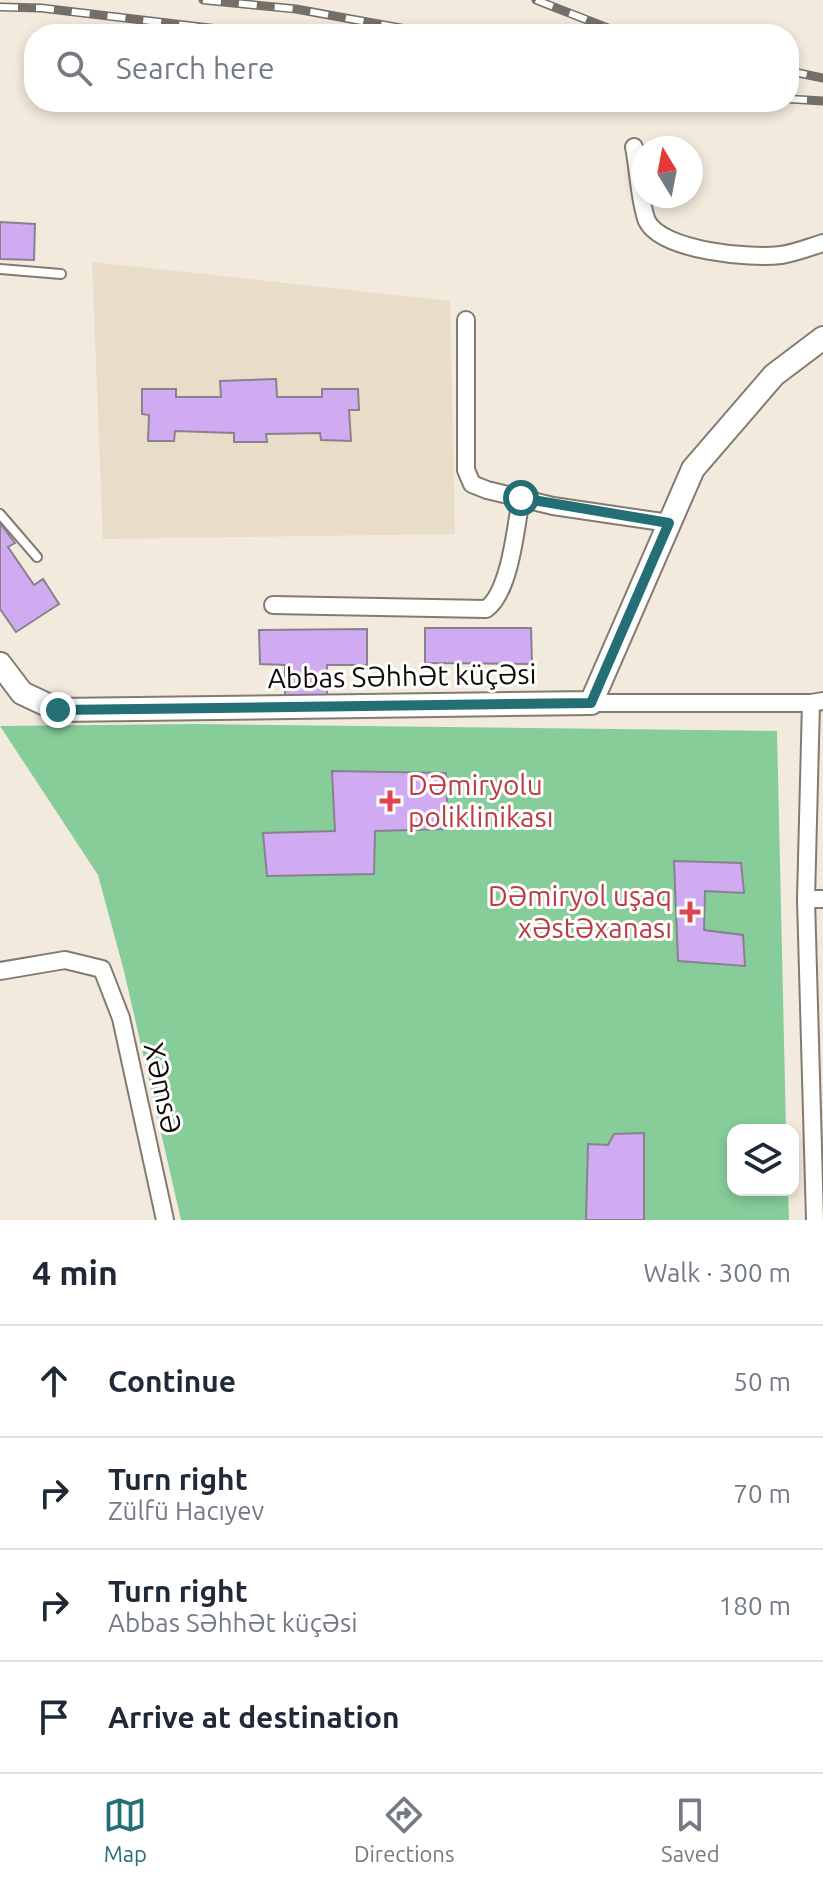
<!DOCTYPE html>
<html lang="en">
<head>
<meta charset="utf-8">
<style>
  body { margin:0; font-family:Ubuntu,sans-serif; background:#f2f2f3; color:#1f2937 }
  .controls { position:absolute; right:24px; bottom:24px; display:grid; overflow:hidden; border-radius:16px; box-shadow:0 4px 12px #0003 }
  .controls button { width:72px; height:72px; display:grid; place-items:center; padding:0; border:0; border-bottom:2px solid #e0e1e3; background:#fff; color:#1f2937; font:40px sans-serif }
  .compass { position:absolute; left:631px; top:136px; width:72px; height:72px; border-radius:50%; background:#fff; box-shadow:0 4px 12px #0003; rotate:350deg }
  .stop { position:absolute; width:24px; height:24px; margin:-18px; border:6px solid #246f75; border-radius:50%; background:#fff }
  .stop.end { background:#246f75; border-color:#fff; box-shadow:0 2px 8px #0008 }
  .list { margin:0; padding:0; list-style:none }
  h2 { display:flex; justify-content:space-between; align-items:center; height:104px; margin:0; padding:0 32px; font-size:34px }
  h2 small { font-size:26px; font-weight:400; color:#747a83 }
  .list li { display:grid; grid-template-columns:52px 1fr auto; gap:24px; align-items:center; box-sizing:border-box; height:112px; padding:0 32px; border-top:2px solid #e0e1e3 }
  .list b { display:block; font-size:30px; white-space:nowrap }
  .list p { margin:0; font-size:26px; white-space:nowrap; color:#747a83 }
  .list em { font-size:26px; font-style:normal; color:#747a83 }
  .icon { flex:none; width:44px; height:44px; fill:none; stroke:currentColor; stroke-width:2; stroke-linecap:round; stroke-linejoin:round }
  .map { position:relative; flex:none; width:823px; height:1220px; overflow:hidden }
  .search { position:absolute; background:#fff; box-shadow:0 4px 12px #0003; left:24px; right:24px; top:24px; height:88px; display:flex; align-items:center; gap:20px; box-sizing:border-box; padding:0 28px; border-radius:32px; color:#747a83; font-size:30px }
  .sheet { height:552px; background:#fff }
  nav { display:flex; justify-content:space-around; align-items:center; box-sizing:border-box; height:112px; border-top:2px solid #e0e1e3; background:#fff; font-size:22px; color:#747a83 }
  nav a { display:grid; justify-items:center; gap:4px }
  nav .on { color:#246f75 }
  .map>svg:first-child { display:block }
  .built { fill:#e9dcc8 }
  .green { fill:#86cd99 }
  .building { fill:#d1abf1; stroke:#88818e; stroke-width:2 }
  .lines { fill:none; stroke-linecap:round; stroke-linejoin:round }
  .service-casing { stroke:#837b6f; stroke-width:12 }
  .minor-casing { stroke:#837b6f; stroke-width:20 }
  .secondary-casing { stroke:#837b6f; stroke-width:26 }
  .service { stroke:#fff; stroke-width:8 }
  .minor { stroke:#fff; stroke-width:16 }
  .secondary { stroke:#fff; stroke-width:22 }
  .rail-casing { stroke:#757067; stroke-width:9 }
  .rail { stroke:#fff; stroke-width:6; stroke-dasharray:18; stroke-linecap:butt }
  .route { stroke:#246f75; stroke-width:10 }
  .health-dot { fill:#e0444e; stroke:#fff; stroke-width:3 }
  .labels { text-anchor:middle; stroke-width:6; stroke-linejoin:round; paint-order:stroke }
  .street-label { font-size:28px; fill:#0f0c07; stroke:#fff }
  .health-label { font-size:28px; fill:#be3a42; stroke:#fff; text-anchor:start }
</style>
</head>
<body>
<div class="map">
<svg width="823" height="1220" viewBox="0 0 823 1220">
  <rect width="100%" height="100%" fill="#f2eadc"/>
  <!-- built -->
  <path class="built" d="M92 262 450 301 455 534 103 539Z"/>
  <!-- green -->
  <path class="green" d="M196 724 777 731 786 1130H733V1190H788L789 1220H181L124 971 98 875 0 726Z"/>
  <!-- building -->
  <g class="building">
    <path d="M0 222 35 224 34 260 0 259Z"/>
    <path d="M276 379 277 397H322V389H358L359 410H349L351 441 321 440 320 433 266 434 267 442H234V433L175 431 174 441H148L149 415 142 414V389H176V397H221L220 381Z"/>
    <path d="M0 523 15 543 8 547 34 585 43 579 59 604 16 632 0 609Z"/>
    <path d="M425 628H531L532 664 425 663Z"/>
    <path d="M367 629V665H327V698L285 697V665L260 664 259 630Z"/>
    <path d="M332 771 446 773 448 829 375 831 374 874 267 876 263 833 335 831Z"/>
    <path d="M674 861 741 863 744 893 705 891 704 930 743 935 745 966 678 961Z"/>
    <path d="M644 1133V1220H586L588 1144 608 1145 614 1134Z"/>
  </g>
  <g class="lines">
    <defs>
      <g id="service">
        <path d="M0 269 61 274"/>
        <path d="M0 514 37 557"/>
      </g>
      <g id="minor">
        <path d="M634 147C638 166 640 205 647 221 662 251 751 259 781 255 795 253 810 247 823 243"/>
        <path d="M466 320V470L472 484 487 490 553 506 669 523"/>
        <path d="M273 605 486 609C510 593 516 526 521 498"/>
        <path d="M591 703H811L823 701"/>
        <path d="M811 703 806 899 815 1220"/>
        <path d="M806 899H823"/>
        <path d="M0 971 65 960 102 969 121 1018 165 1220"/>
      </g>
      <path id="secondary" d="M0 664 22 693 58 710 591 703 693 469 774 375 823 338"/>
    </defs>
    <!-- service casing -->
    <use href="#service" class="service-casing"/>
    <!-- minor casing -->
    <use href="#minor" class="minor-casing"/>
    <!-- secondary casing -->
    <use href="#secondary" class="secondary-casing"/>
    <!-- service -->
    <use href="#service" class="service"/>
    <!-- minor -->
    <use href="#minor" class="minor"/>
    <!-- secondary -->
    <use href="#secondary" class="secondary"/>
    <defs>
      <g id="rail">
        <path d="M203 0 296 9 433 34"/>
        <path d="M536 0 623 34"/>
        <path d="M0 7 41 8 260 34"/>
        <path d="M789 71 823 78"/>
        <path d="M789 99 823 101"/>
      </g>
    </defs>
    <!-- rail casing -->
    <use href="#rail" class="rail-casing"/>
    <!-- rail -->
    <use href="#rail" class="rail"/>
  </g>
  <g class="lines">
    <!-- route -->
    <path class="route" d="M58 710 591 703 669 523 521 498"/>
  </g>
  <!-- markers -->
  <g class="health-dot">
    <path d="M386 789h8v8h8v8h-8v8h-8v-8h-8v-8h8z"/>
    <path d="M686 900h8v8h8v8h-8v8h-8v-8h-8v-8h8z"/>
  </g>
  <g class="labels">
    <!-- street labels -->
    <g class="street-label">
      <text transform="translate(402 676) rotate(-1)" y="10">Abbas Səhhət küçəsi</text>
      <text transform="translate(163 1088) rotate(78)" y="10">Xəmsə</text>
    </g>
    <!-- health labels -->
    <g class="health-label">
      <text x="408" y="795">Dəmiryolu<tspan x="408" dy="32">poliklinikası</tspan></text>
      <text x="672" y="906" text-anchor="end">Dəmiryol uşaq<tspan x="672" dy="32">xəstəxanası</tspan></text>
    </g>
  </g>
</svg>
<div class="controls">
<button><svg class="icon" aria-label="layers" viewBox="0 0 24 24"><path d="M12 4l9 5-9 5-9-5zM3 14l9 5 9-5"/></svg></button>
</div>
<svg class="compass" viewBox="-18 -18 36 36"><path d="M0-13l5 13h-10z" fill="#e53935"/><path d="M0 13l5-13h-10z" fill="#747a83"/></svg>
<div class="stop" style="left:521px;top:498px"></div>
<div class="stop end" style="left:58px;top:710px"></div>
<div class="search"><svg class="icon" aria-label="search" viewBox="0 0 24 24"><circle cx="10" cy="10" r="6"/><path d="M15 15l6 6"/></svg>Search here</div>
</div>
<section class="sheet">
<h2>4 min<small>Walk · 300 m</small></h2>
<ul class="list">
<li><svg class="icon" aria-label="ahead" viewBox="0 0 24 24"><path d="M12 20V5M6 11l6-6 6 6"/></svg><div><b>Continue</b></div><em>50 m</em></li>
<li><svg class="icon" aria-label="right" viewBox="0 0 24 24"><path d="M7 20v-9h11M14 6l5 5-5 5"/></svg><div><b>Turn right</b><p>Zülfü Hacıyev</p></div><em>70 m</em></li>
<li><svg class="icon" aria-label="right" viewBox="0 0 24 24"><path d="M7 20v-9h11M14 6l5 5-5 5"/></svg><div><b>Turn right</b><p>Abbas Səhhət küçəsi</p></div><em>180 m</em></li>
<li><svg class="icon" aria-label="arrive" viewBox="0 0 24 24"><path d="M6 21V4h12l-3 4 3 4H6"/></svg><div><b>Arrive at destination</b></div></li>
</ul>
</section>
<nav>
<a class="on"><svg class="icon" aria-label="map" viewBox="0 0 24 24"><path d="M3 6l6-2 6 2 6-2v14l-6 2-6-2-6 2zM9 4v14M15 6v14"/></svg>Map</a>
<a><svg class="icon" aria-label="directions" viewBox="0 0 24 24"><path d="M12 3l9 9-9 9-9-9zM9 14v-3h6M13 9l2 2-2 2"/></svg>Directions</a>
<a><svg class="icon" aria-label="saved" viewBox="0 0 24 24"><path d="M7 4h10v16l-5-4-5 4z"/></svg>Saved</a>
</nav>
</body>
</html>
